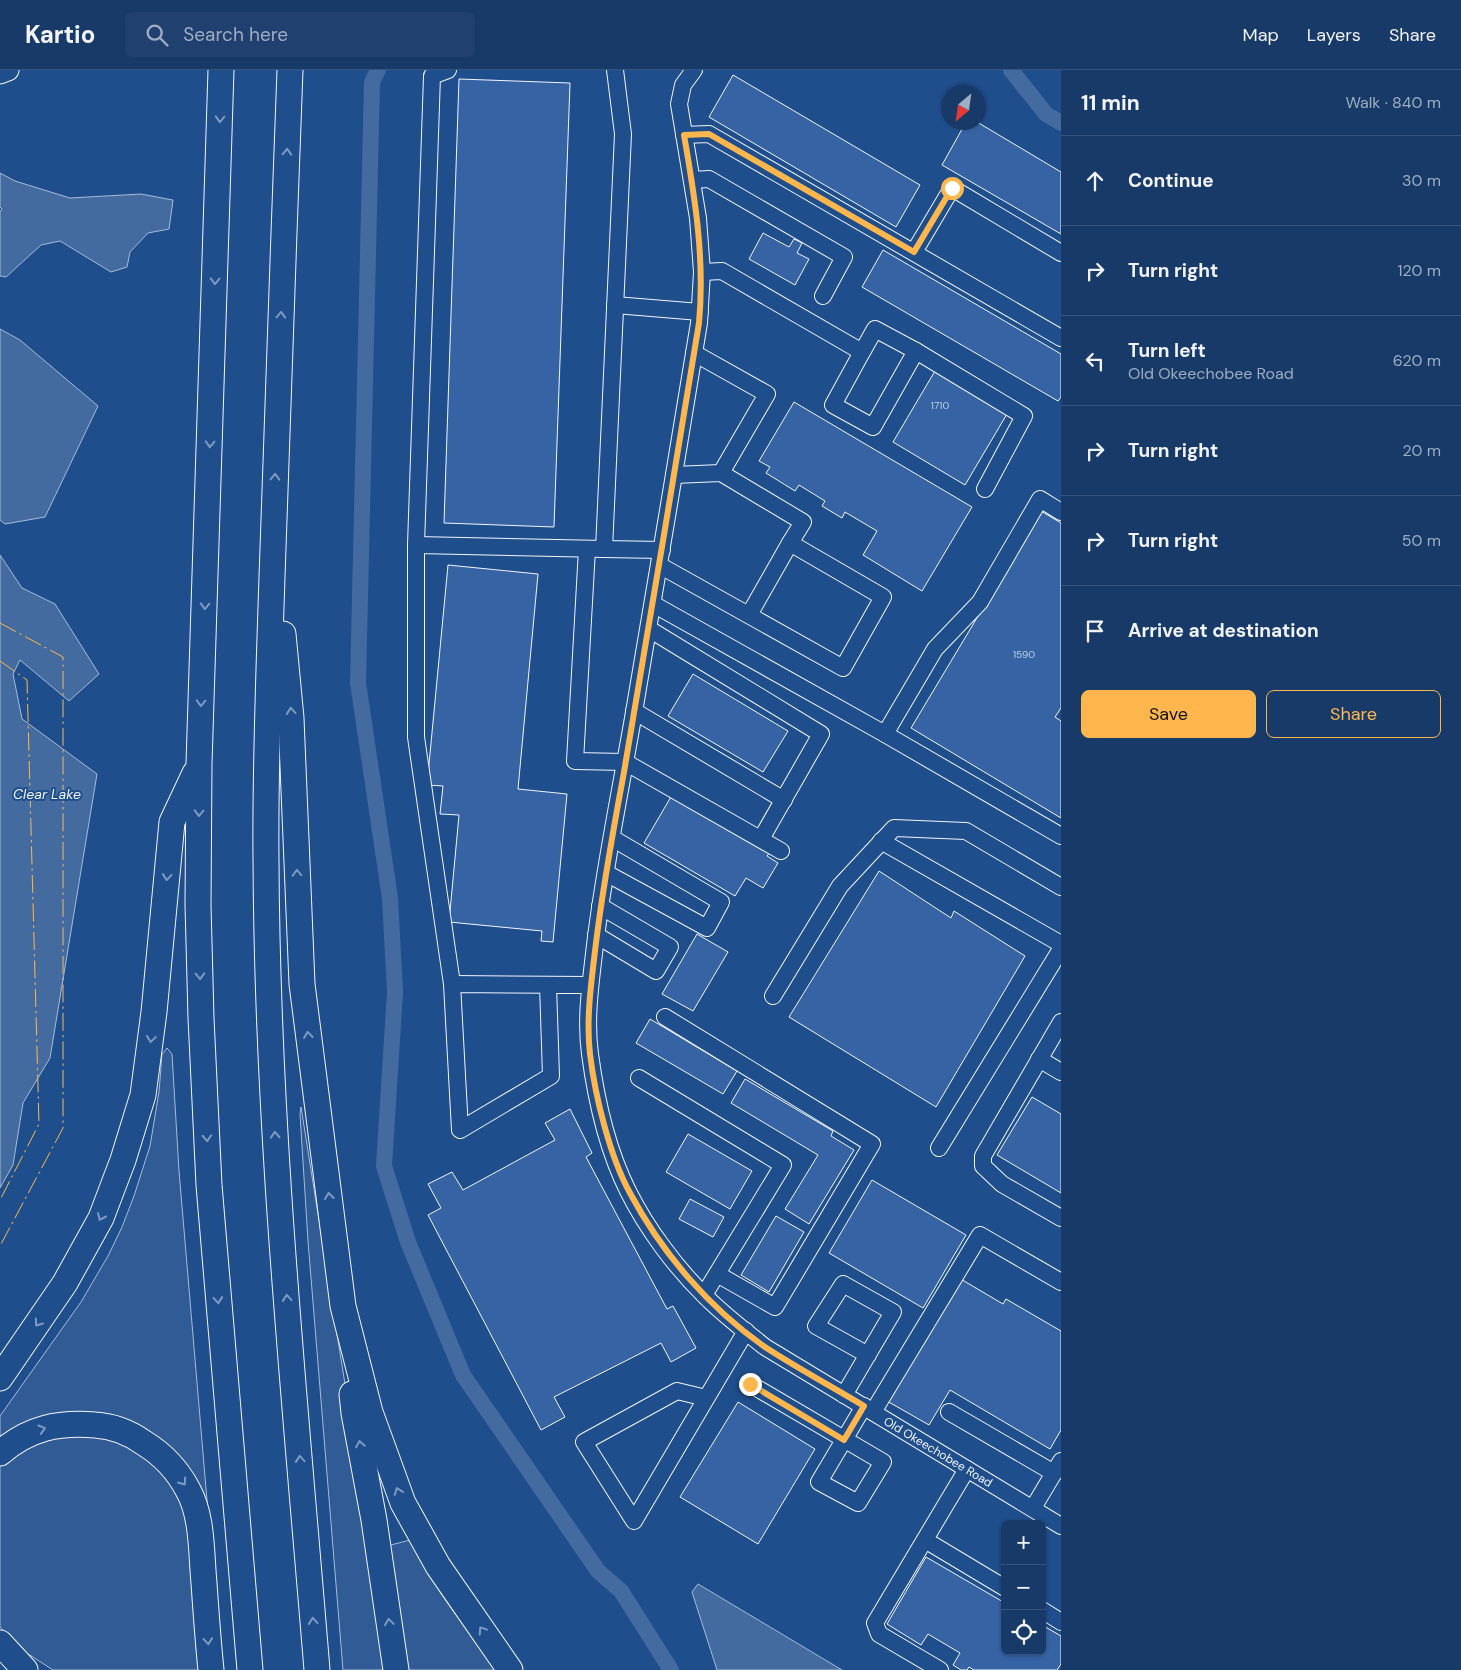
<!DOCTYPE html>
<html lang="en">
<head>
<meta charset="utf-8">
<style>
  body { margin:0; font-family:"DM Sans",sans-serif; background:#20416f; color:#f1f3f6 }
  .controls { position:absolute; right:15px; bottom:15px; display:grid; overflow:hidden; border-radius:8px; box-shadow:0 1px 4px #0004 }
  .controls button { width:45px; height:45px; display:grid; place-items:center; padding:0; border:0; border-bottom:1px solid #36547d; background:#173a69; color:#f1f3f6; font:25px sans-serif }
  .compass { position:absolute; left:941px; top:15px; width:45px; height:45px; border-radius:50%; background:#173a69; box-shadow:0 1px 4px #0004; rotate:209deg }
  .stop { position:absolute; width:15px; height:15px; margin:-11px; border:4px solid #ffb74d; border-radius:50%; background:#fff }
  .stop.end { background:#ffb74d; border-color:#fff; box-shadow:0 1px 5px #0008 }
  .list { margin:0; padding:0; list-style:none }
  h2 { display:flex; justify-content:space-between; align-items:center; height:65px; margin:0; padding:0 20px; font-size:21px }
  h2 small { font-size:16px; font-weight:400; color:#9eadc0 }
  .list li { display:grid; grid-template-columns:32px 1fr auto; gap:15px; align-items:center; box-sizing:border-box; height:90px; padding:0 20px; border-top:1px solid #36547d }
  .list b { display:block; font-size:19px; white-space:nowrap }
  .list p { margin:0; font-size:16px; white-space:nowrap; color:#9eadc0 }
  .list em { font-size:16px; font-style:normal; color:#9eadc0 }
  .actions { display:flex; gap:10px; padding:15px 20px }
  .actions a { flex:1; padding:11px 0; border:1px solid #ffb74d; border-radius:8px; text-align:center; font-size:18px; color:#ffb74d }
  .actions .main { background:#ffb74d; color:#111 }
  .icon { flex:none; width:28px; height:28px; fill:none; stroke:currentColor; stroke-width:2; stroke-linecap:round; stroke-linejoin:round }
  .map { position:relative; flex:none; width:1061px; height:1600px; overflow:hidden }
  header { display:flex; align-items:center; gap:30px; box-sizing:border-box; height:70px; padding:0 25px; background:#173a69; border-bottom:1px solid #36547d }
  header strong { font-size:24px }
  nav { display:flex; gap:28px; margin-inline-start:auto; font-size:18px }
  .search { width:350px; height:45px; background:#20416f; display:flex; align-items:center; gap:12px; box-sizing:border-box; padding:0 18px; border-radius:8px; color:#9eadc0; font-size:19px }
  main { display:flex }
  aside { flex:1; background:#173a69 }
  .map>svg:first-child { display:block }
  .built { fill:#305b95; stroke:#a8bbd7 }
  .water { fill:#446ba0; stroke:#a8bbd7 }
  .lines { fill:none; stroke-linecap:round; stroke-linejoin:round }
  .canal { stroke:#446ba0; stroke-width:16 }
  .building { fill:#3563a3; stroke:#f2f6ff }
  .minor-casing { stroke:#f2f6ff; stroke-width:18 }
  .major-casing { stroke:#f2f6ff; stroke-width:23 }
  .highway-casing { stroke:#f2f6ff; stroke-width:27 }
  .minor { stroke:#1f4e8c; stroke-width:16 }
  .major { stroke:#1f4e8c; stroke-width:21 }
  .highway { stroke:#1f4e8c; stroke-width:25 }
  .power { stroke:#ffb74d; stroke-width:1; stroke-dasharray:18 4 2.5 4; stroke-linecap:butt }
  .oneway { stroke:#7e9ac0 }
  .route { stroke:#ffb74d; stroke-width:6 }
  .labels { text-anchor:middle; stroke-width:4; stroke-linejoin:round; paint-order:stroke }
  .number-label { font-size:10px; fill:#c3d1e8 }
  .street-label { font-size:12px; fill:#f2f6ff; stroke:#1f4e8c }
  .water-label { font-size:14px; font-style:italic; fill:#f2f6ff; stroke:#1f4e8c }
</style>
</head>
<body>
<header>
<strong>Kartio</strong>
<div class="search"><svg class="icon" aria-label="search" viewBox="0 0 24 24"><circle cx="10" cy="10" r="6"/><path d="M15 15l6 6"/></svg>Search here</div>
<nav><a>Map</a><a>Layers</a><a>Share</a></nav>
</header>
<main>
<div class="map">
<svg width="1061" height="1600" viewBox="0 0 1061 1600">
  <rect width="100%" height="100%" fill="#1f4e8c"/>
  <!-- built -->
  <g class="built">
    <path d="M167 978 172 984 179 1101 208 1442 133 1359 0 1373V1346L81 1232 108 1186 122 1157 134 1126 150 1076 159 1022 162 984Z"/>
    <path d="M301 1037 348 1333 387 1600H343L308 1171 300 1044Z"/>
    <path d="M79 1361 133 1374 170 1410 184 1440 189 1461 199 1600H53L22 1580 0 1557V1394L22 1375Z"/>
    <path d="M410 1470 442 1525 495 1600H408L387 1476Z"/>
  </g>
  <!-- water -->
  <g class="water">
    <path d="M0 103 15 111 70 128 141 124 173 130 169 159 148 163 130 182 127 197 111 202 60 171 41 175 6 207 0 206V142L2 139 0 137Z"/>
    <path d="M0 259 20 270 98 336 45 447 5 454 0 450Z"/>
    <path d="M0 485 22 518 55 534 99 604 69 631 20 590 13 604 22 649 97 704 50 988 23 1033 13 1095 0 1118Z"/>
    <path d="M698 1514 842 1600H717L692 1522Z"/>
  </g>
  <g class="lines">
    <!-- canal -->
    <g class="canal">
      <path d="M378 0 372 12 358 613 390 828 395 922 384 1096 408 1172 463 1305 598 1501 621 1521 671 1600"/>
      <path d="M1011 0 1046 44 1061 53"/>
    </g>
  </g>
  <!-- building -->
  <g class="building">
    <path d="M733 5 920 115 896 157 709 47Z"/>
    <path d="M459 9 570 13 554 457 444 453Z"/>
    <path d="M966 52H977L1061 102V164L942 95Z"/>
    <path d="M763 163 789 177 794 169 802 173 797 183 809 189 795 215 749 189Z"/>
    <path d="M883 180 1061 284V327L1058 331 862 217Z"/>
    <path d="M935 301 1007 344 965 415 893 372Z"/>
    <path d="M794 332 972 437 922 521 863 485 877 461 845 442 842 448 822 436 825 431 799 415 795 421 766 403 770 397 759 391Z"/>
    <path d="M1041 441 1061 453V638L1055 647 1061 651V748L911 658Z"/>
    <path d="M448 495 538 504 518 719 567 724 553 872 541 871 542 861 449 852 459 745 440 744 443 716 427 715Z"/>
    <path d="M693 604 788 661 763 702 668 646Z"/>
    <path d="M672 725 770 782 767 786 778 793 763 818 746 808 735 826 644 773Z"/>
    <path d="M879 801 951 848 954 841 1025 886 936 1037 789 947Z"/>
    <path d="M697 864 728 882 693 941 662 924Z"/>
    <path d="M650 949 737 1001 723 1024 636 973Z"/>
    <path d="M745 1009 833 1061 831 1066 854 1080 809 1154 785 1139 818 1085 731 1033Z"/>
    <path d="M1032 1027 1061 1044V1123L997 1085Z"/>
    <path d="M570 1039 592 1083 586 1087 667 1239 673 1236 696 1278 671 1292 661 1273 554 1327 565 1347 541 1360 428 1145 441 1138 428 1114 452 1102 463 1120 555 1070 545 1053Z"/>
    <path d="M688 1064 752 1101 730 1139 666 1102Z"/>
    <path d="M872 1110 966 1165 923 1238 829 1183Z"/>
    <path d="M690 1129 724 1147 713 1167 679 1149Z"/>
    <path d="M776 1146 804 1162 769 1222 741 1205Z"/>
    <path d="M959 1208 1003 1234 1006 1229 1061 1261V1360L1050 1379 950 1320 929 1355 887 1331Z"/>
    <path d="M738 1332 815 1379 758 1474 680 1427Z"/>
    <path d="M926 1487 1005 1533V1581H1042V1555L1061 1566V1594L1057 1600H974L969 1597 967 1600H961L953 1595 960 1583 928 1564 921 1575 887 1554Z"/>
  </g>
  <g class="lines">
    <defs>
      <g id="minor">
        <path d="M448 0 432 6 416 475V667L452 914"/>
        <path d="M694 0 683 15 679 34 698 148 702 202 699 253C677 385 656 516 633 648 620 723 604 799 595 875 591 911 585 948 590 984 596 1029 608 1081 628 1121 647 1159 676 1198 706 1227 724 1245 745 1261 765 1277L1061 1456"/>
        <path d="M684 65 709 64 1061 268"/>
        <path d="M692 110 709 109 844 187 823 226"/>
        <path d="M914 182 952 118 1061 183"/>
        <path d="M702 202 722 201 862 282 833 335 873 357 916 281 1024 346 985 419"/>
        <path d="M615 235 700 242"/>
        <path d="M862 282 875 259 916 281"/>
        <path d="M694 283 767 324 721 403"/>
        <path d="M674 405 721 403 803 452 790 473"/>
        <path d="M1061 442 1040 429 980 532 935 579 885 664 1061 766"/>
        <path d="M416 475 604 479 623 64 615 0"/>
        <path d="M587 479 575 691 625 692 781 781"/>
        <path d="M604 479 662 480"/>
        <path d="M659 495 843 598 883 527 790 473 749 545"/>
        <path d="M653 534 885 664"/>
        <path d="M649 559 821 664 761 769"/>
        <path d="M634 641 784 730"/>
        <path d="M881 771 1061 874"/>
        <path d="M606 803 707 858 721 832 612 768"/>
        <path d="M596 865 656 901 670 877 600 836"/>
        <path d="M548 915 551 1006 460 1060 452 914 590 915"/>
        <path d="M773 926 840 816 894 758 966 761 1061 817"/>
        <path d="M665 947 872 1074 775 1237 717 1204"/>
        <path d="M1061 952 983 1086V1096L1002 1114 1061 1148"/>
        <path d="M1039 989 1061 1002"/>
        <path d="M639 1008 783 1095 704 1225"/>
        <path d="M939 1078 1061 879"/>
        <path d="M750 1314 883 1392 858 1433 819 1412 864 1336"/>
        <path d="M844 1325 893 1242 843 1214 816 1256 868 1285"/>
        <path d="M706 1328 677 1321 584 1372 634 1451 746 1261"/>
        <path d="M873 1342 980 1165 1061 1212"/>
        <path d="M949 1342 1054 1403"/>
        <path d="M1033 1438 1061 1391"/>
        <path d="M925 1470 1005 1518"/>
        <path d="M1042 1540 1061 1552"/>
        <path d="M940 1600 879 1564 875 1553 967 1399"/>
      </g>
      <path id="major" d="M0 3 8 0"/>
      <g id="highway">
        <path d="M221 0 199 694 198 835 201 948 209 1115 250 1600"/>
        <path d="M290 0C284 169 277 338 272 507 269 601 265 695 266 789 267 1060 295 1330 317 1600"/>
        <path d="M283 564 291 648 302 914 343 1236 370 1342 403 1433 438 1496 510 1600"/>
        <path d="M0 1308 65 1213 101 1148 123 1090 143 1025 154 942 172 752 195 703"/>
        <path d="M352 1324 354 1343 374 1450 396 1600"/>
        <path d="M0 1383C29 1358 58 1352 95 1355 113 1356 130 1363 144 1373 162 1384 178 1401 188 1420 203 1447 201 1483 204 1513 206 1542 208 1571 211 1600"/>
        <path d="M0 1573 25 1600"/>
      </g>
    </defs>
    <!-- minor casing -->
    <use href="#minor" class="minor-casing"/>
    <!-- major casing -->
    <use href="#major" class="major-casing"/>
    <!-- highway casing -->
    <use href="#highway" class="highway-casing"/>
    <!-- minor -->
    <use href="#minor" class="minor"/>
    <!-- major -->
    <use href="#major" class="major"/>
    <!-- highway -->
    <use href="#highway" class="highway"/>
    <!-- power -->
    <g class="power">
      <path d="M0 553 63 587V1058L0 1176"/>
      <path d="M0 591 27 610 39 1054 0 1130"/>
    </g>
  </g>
  <!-- one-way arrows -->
  <defs><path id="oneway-chevron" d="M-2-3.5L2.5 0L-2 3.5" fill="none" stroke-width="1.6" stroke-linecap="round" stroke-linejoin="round" transform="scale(1.25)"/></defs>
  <g class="oneway">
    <use href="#oneway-chevron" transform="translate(220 49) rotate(92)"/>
    <use href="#oneway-chevron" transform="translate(287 82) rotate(-88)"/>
    <use href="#oneway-chevron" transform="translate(215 211) rotate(92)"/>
    <use href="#oneway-chevron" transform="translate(281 245) rotate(-88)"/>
    <use href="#oneway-chevron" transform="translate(210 374) rotate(92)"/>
    <use href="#oneway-chevron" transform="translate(275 407) rotate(-88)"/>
    <use href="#oneway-chevron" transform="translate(205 536) rotate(92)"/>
    <use href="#oneway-chevron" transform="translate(201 633) rotate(92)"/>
    <use href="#oneway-chevron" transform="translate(291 641) rotate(-95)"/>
    <use href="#oneway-chevron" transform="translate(199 743) rotate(91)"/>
    <use href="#oneway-chevron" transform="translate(297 803) rotate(-92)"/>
    <use href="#oneway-chevron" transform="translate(167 807) rotate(95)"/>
    <use href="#oneway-chevron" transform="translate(200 906) rotate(88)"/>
    <use href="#oneway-chevron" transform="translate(308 965) rotate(-97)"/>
    <use href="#oneway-chevron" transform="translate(151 969) rotate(98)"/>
    <use href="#oneway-chevron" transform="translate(275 1065) rotate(-93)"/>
    <use href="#oneway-chevron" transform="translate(207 1068) rotate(87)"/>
    <use href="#oneway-chevron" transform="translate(329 1126) rotate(-97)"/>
    <use href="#oneway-chevron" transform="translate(101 1147) rotate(114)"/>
    <use href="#oneway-chevron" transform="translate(287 1228) rotate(-95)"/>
    <use href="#oneway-chevron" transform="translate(218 1230) rotate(85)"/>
    <use href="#oneway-chevron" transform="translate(38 1253) rotate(125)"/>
    <use href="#oneway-chevron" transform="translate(42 1359) rotate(-17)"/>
    <use href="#oneway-chevron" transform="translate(360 1374) rotate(-100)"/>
    <use href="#oneway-chevron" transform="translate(300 1389) rotate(-95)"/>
    <use href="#oneway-chevron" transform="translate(183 1412) rotate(55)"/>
    <use href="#oneway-chevron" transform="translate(398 1421) rotate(-110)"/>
    <use href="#oneway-chevron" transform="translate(313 1551) rotate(-95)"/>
    <use href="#oneway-chevron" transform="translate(389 1552) rotate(-98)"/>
    <use href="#oneway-chevron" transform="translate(482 1560) rotate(-124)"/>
    <use href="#oneway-chevron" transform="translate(208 1571) rotate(85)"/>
  </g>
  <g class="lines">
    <!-- route -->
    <path class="route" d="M750 1314 844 1370 864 1336C831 1316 797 1298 765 1277 709 1238 662 1183 630 1123 610 1087 595 1026 590 984 586 950 591 915 595 881 602 821 613 761 624 702 650 552 674 403 699 253 705 189 695 128 684 65L709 64 914 182 952 118"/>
  </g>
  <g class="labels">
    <!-- number labels -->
    <g class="number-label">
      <text x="940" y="339">1710</text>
      <text x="1024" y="588">1590</text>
    </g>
    <!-- street labels -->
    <g class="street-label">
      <text transform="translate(938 1382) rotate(31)" y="4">Old Okeechobee Road</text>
    </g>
    <!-- water labels -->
    <g class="water-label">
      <text x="47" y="729">Clear Lake</text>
    </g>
  </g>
</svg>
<div class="controls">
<button>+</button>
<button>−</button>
<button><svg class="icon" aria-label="locate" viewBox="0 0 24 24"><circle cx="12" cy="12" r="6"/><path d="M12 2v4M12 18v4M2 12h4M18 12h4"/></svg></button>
</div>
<svg class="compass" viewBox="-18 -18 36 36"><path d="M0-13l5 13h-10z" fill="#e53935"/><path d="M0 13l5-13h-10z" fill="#9eadc0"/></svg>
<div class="stop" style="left:952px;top:118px"></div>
<div class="stop end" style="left:750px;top:1314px"></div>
</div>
<aside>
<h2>11 min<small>Walk · 840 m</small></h2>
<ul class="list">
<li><svg class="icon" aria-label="ahead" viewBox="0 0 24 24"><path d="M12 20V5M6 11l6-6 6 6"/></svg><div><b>Continue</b></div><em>30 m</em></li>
<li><svg class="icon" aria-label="right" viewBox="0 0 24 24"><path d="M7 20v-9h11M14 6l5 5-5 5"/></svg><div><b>Turn right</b></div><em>120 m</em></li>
<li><svg class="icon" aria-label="left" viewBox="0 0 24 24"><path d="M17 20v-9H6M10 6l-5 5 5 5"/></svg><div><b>Turn left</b><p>Old Okeechobee Road</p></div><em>620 m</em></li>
<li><svg class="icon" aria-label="right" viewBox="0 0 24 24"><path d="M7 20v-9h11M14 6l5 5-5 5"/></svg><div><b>Turn right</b></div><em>20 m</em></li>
<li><svg class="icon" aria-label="right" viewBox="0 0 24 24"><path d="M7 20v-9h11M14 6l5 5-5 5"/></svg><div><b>Turn right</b></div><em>50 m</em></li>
<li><svg class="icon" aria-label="arrive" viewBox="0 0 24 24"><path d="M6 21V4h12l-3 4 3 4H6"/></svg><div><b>Arrive at destination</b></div></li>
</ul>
<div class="actions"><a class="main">Save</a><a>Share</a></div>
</aside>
</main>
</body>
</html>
